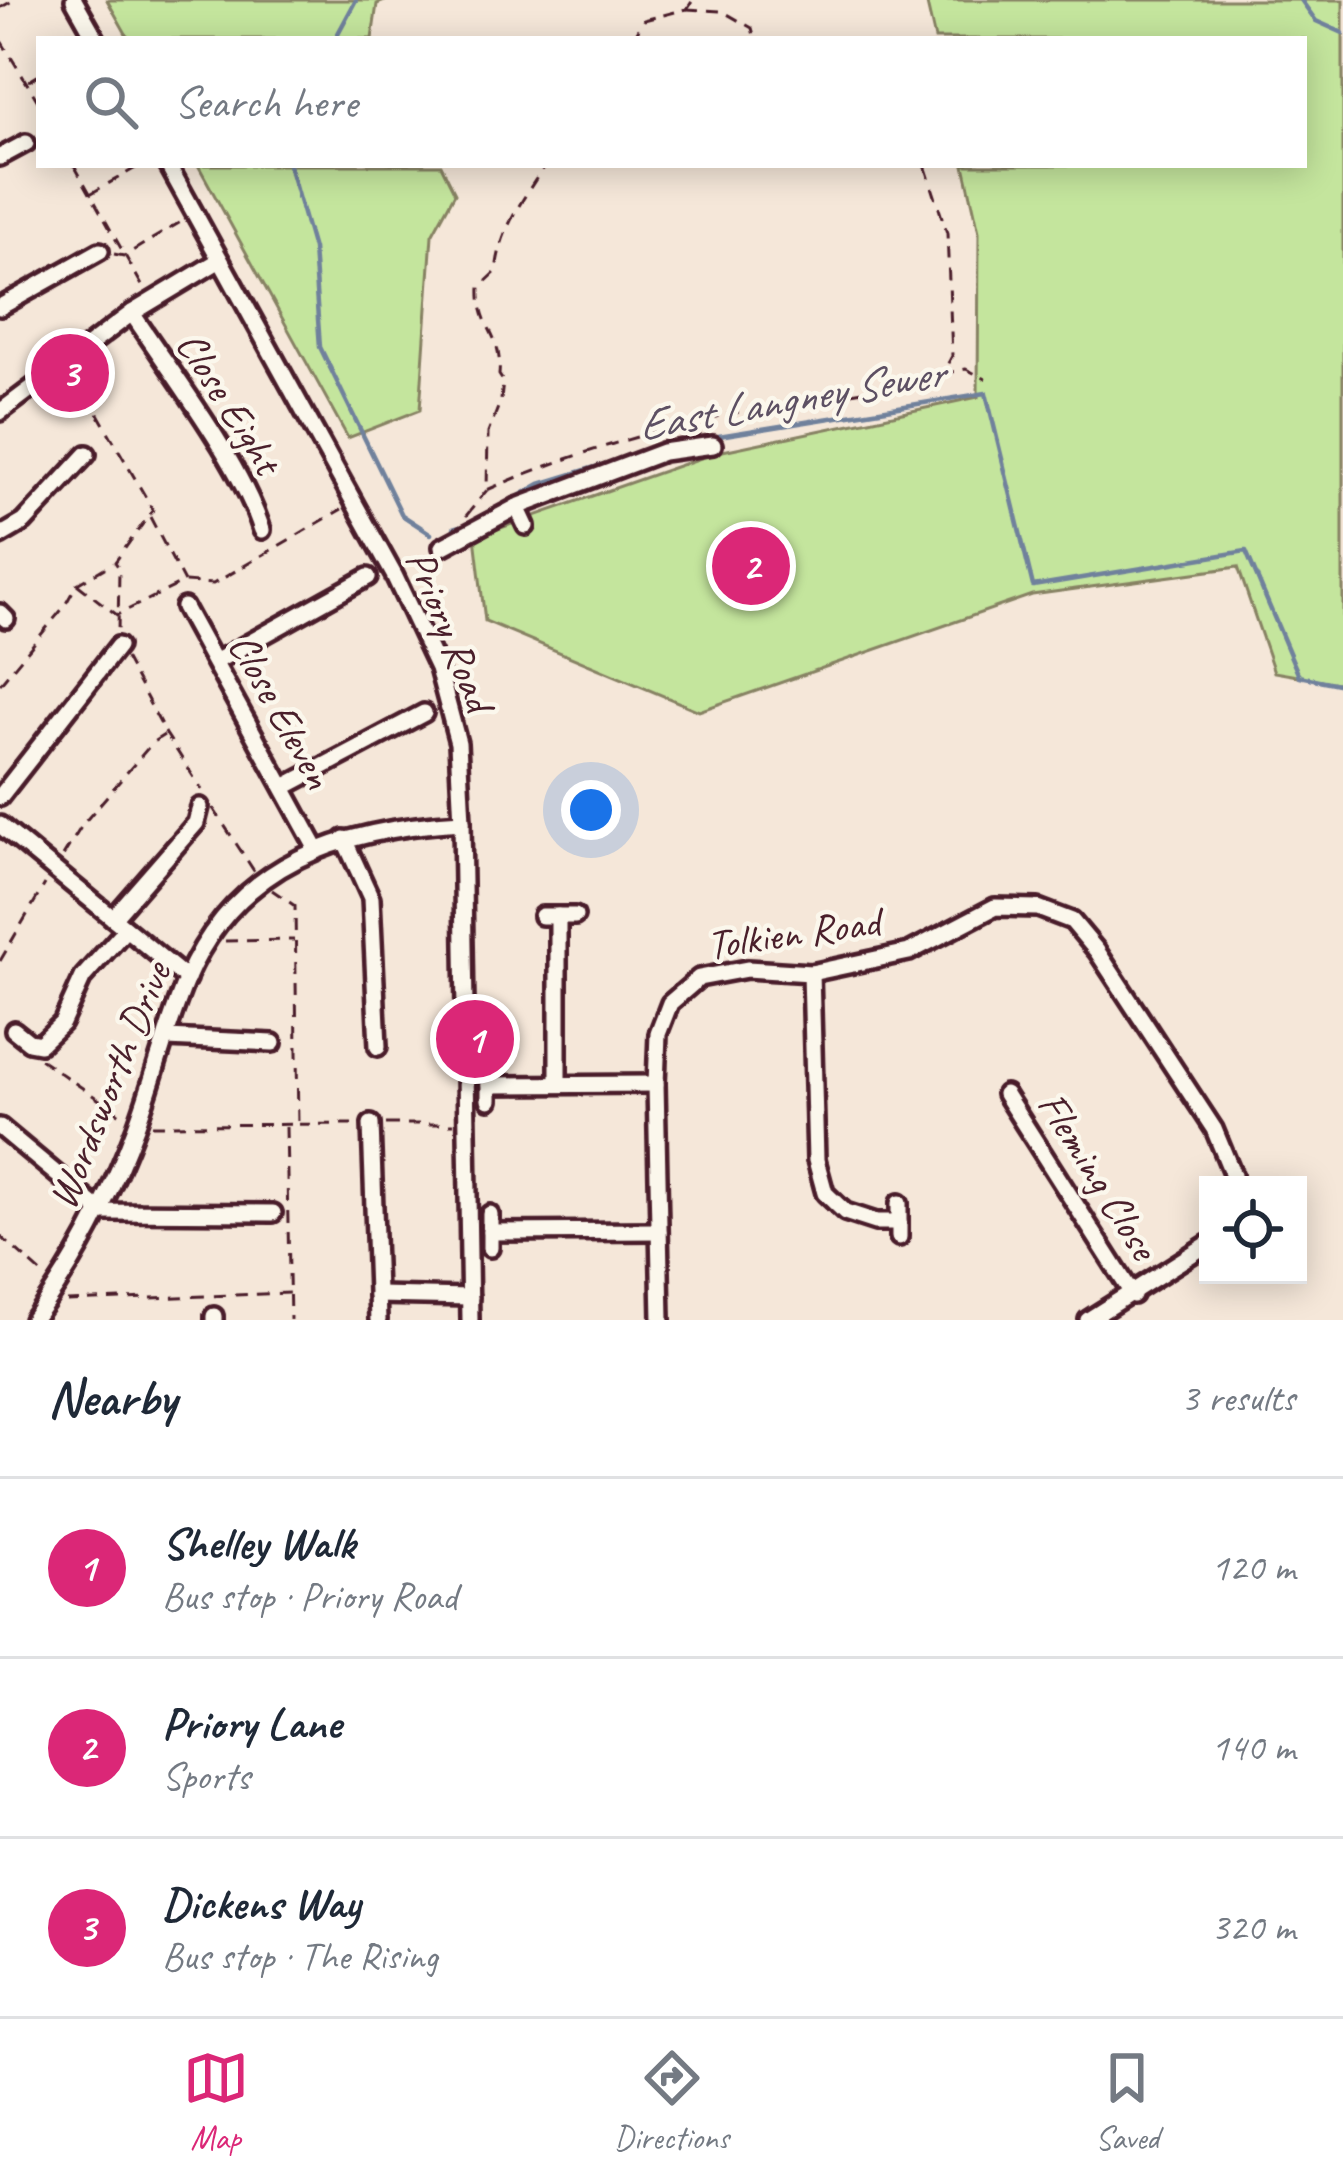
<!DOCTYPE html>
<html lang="en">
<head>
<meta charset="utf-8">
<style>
  body { margin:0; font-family:Caveat,sans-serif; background:#f6f6f7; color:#1f2937 }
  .controls { position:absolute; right:36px; bottom:36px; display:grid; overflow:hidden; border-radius:0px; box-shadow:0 6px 30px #0003 }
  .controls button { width:108px; height:108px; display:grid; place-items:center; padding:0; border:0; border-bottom:3px solid #e0e1e3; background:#fff; color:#1f2937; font:60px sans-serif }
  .you { position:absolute; left:591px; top:810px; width:42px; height:42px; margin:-30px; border:9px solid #fff; border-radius:50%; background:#1a73e8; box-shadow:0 0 0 18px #1a73e833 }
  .badge { display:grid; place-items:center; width:78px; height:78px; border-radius:50%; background:#db2777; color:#fff; font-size:39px; font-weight:700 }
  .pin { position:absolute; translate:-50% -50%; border:6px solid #fff; box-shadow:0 3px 12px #0006 }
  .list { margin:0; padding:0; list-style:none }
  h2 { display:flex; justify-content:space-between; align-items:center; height:156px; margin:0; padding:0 48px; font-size:51px }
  h2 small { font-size:39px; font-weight:400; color:#747a83 }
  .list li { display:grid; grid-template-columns:78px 1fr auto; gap:36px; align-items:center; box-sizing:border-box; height:180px; padding:0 48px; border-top:3px solid #e0e1e3 }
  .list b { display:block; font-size:45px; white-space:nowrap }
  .list p { margin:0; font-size:39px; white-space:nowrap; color:#747a83 }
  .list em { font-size:39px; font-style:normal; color:#747a83 }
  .icon { flex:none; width:66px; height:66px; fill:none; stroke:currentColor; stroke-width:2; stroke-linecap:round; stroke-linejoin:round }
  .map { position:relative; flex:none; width:1343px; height:1320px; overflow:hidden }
  .search { position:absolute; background:#fff; box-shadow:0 6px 30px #0003; left:36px; right:36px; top:36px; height:132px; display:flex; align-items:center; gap:30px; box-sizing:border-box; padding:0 42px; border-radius:0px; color:#747a83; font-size:45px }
  .sheet { height:696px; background:#fff }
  nav { display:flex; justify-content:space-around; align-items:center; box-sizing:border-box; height:168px; border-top:3px solid #e0e1e3; background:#fff; font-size:33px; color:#747a83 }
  nav a { display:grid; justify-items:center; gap:6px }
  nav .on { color:#db2777 }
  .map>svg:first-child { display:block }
  .green { fill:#c4e59d; stroke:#878264; stroke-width:3 }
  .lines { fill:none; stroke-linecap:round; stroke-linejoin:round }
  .stream { stroke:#6f819c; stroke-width:4.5 }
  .minor-casing { stroke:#4a1f2b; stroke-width:24 }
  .path { stroke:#4a1f2b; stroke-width:3; stroke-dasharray:12 9; stroke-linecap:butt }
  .minor { stroke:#fbf7ec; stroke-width:15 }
  .labels { text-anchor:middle; stroke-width:9; stroke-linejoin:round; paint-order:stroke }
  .street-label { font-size:42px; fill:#4a1f2b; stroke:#fbf7ec }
  .water-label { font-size:45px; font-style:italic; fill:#5d5063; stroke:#fbf7ec }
</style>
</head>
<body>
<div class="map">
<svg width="1343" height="1320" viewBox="0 0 1343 1320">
  <rect width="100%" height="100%" fill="#f5e7d9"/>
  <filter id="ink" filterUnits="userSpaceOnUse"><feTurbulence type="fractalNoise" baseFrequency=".00833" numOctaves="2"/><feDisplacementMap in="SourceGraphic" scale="24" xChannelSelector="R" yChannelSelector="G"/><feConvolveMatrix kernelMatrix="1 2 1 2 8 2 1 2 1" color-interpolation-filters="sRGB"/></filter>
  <g filter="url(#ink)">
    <!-- green -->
    <g class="green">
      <path d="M107 0H387L377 4 372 39H129Z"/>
      <path d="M926 0H1343V684L1274 672 1238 567 1032 595 699 711 485 621 475 537 718 452 978 397 979 232 964 165H1304V39H935Z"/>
      <path d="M198 165H441L455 193 432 235 420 410 348 438Z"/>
    </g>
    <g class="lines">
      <!-- stream -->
      <g class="stream">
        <path d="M1301 0 1316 21 1343 33"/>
        <path d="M335 39 356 0"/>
        <path d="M289 165 313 249 320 347 402 515 431 534"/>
        <path d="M694 440 986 393 1033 586 1246 551 1299 676 1343 685"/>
        <path d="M481 518 540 484 631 456"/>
        <path d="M454 528 471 523"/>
      </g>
      <defs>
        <g id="minor">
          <path d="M74 0 96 39"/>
          <path d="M0 157 26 143"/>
          <path d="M168 165 394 575 438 668 458 743 462 822 470 1320"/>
          <path d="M0 307 100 251"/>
          <path d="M132 313C172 374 241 463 262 530"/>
          <path d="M0 412 132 313 220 260"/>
          <path d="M517 507 663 452 713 445"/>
          <path d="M0 536 24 522 87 454"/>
          <path d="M442 547 517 507 526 526"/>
          <path d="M184 607 316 848"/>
          <path d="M0 613 6 619"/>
          <path d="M215 662 368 577"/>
          <path d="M284 787 424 713"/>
          <path d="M0 797 118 646"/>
          <path d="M0 825 187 979"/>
          <path d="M344 839 371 898 378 1047"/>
          <path d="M542 916H575"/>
          <path d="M558 916V1084"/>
          <path d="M113 918 196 823 200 807"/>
          <path d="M811 973 816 1160 825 1193 845 1212 876 1222H899"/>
          <path d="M14 1030 29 1042 40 1044 62 1023 83 977 126 929"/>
          <path d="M167 1038 273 1043"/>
          <path d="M489 1066V1100"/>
          <path d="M489 1085 656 1084"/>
          <path d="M1005 1094 1133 1295"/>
          <path d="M371 1124 378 1320"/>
          <path d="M0 1127 102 1212 273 1213"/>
          <path d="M899 1203V1237"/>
          <path d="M490 1214V1248"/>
          <path d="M490 1232 659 1231"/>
          <path d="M377 1295 470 1297"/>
          <path d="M214 1316V1320"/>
          <path d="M33 1320C77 1261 110 1196 136 1127 154 1079 166 1028 186 980 237 861 344 828 462 822"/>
          <path d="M661 1320 656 1084 658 1034 670 1003 699 978 747 969 811 973 909 952 995 907 1038 908 1072 921 1097 951 1214 1129 1233 1175 1231 1185"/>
          <path d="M1088 1320 1208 1244"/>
        </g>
      </defs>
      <!-- minor casing -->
      <use href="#minor" class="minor-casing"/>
      <!-- path -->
      <g class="path">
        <path d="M0 8 14 0"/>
        <path d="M687 9 722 11 752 28 755 39"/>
        <path d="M0 39 39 103"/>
        <path d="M633 39 644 20 687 9 693 0"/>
        <path d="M29 81 39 75"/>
        <path d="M74 165 144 289"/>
        <path d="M90 194 141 165"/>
        <path d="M114 254 124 256 184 220"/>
        <path d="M943 374 966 369 986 379"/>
        <path d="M77 377 153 510 115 562 119 568 118 633"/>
        <path d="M487 490C562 457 644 433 724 415 796 400 870 393 942 374L952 356 947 233 925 165"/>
        <path d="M466 516 487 490 488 433 501 400 503 381 499 375C503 331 478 330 480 287L496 272C500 229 522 201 545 165"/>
        <path d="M150 517 184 582"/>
        <path d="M77 584 117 615 184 582 213 584 342 509"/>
        <path d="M125 658 166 734 202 790"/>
        <path d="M0 684 64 607 77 584 113 563"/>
        <path d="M213 808 254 871"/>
        <path d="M63 856 83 824 153 742 164 735"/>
        <path d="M272 890 295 906 298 1125"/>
        <path d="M225 941 294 940"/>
        <path d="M0 961 45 884"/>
        <path d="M40 1059 126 1118"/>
        <path d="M386 1124H454"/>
        <path d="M152 1125 358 1124"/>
        <path d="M286 1127 290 1320"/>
        <path d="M0 1236 44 1275"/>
        <path d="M67 1301 291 1293"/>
      </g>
      <!-- minor -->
      <use href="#minor" class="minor"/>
    </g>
  </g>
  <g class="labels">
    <!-- street labels -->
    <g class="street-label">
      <text transform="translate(230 402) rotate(58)" y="15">Close Eight</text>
      <text transform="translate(451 630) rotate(68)" y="15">Priory Road</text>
      <text transform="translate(282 710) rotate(61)" y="15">Close Eleven</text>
      <text transform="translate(793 932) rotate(-8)" y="15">Tolkien Road</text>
      <text transform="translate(108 1085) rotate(-68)" y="15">Wordsworth Drive</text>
      <text transform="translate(1099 1175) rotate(58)" y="15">Fleming Close</text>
    </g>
    <!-- water labels -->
    <g class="water-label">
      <text transform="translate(790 398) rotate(-10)" y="16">East Langney Sewer</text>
    </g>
  </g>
</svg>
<div class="controls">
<button><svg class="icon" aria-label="locate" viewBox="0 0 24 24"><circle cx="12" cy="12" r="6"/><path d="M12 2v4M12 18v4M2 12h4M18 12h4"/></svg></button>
</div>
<div class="you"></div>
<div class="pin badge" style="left:475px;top:1039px">1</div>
<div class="pin badge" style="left:751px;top:566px">2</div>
<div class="pin badge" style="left:70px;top:373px">3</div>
<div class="search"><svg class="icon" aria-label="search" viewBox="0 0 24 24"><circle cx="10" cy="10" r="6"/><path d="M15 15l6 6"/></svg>Search here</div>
</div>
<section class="sheet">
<h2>Nearby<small>3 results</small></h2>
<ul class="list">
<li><span class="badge">1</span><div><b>Shelley Walk</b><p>Bus stop · Priory Road</p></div><em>120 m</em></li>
<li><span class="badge">2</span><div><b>Priory Lane</b><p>Sports</p></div><em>140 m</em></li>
<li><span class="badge">3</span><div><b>Dickens Way</b><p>Bus stop · The Rising</p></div><em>320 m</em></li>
</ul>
</section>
<nav>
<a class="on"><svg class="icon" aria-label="map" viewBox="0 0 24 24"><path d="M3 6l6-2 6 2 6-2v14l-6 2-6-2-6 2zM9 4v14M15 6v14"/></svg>Map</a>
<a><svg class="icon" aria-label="directions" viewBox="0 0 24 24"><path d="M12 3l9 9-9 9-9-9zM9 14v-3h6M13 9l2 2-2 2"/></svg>Directions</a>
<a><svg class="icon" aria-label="saved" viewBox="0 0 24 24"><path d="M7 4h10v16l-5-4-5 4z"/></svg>Saved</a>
</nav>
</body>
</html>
